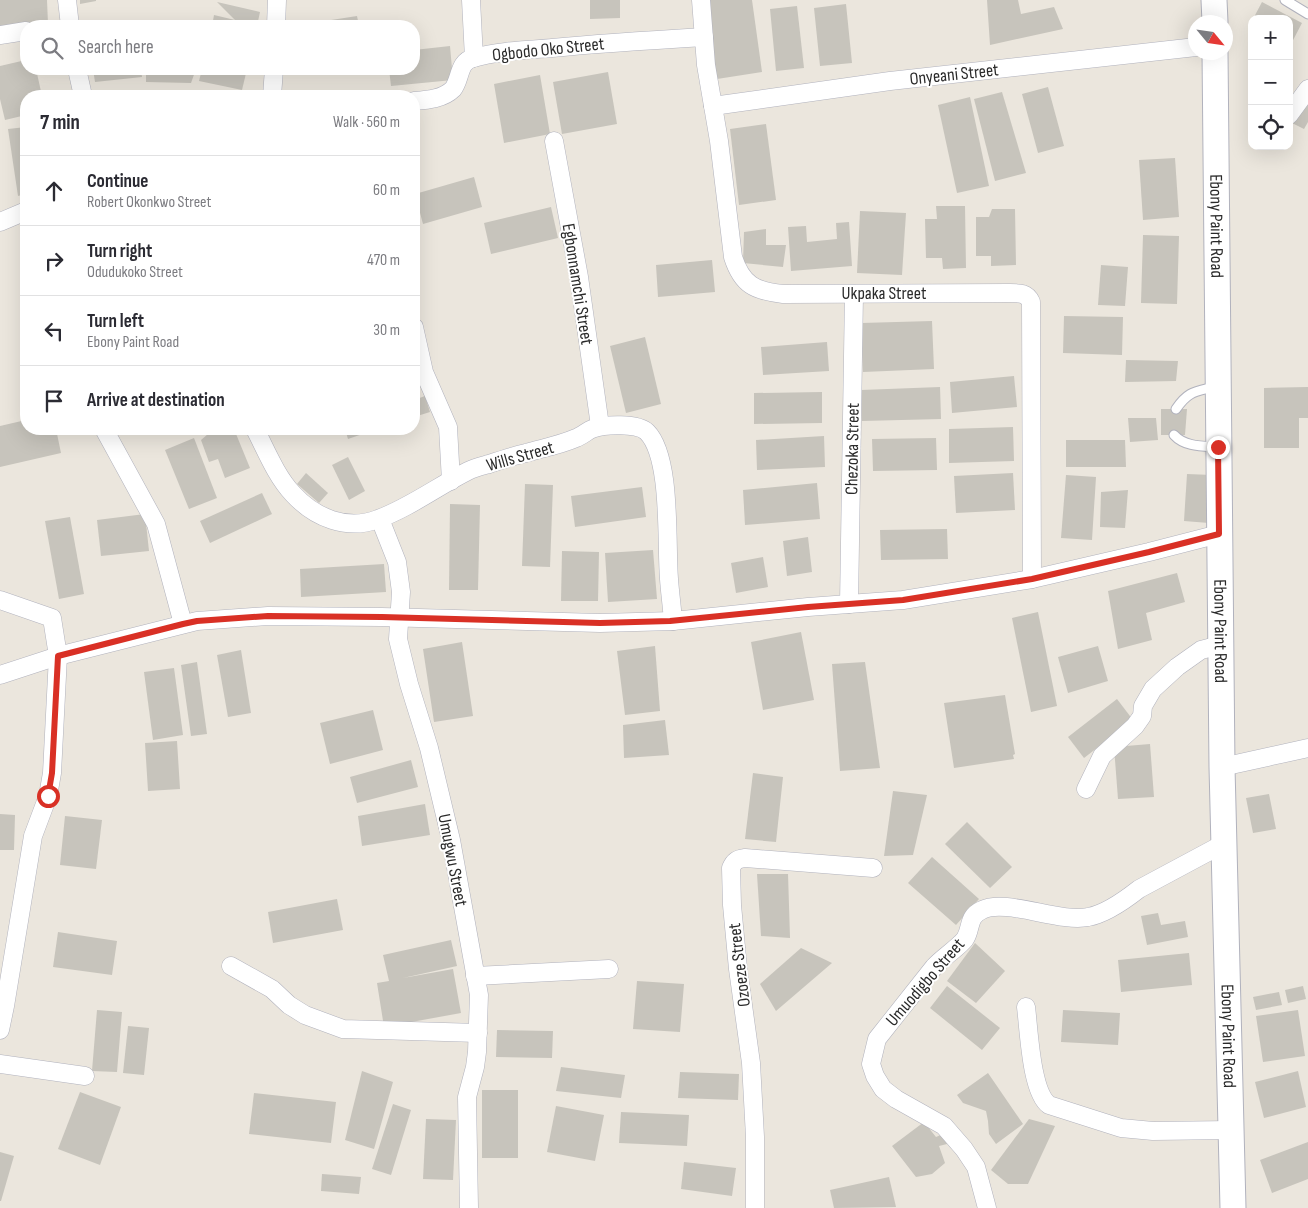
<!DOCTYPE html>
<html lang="en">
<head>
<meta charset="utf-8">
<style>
  body { margin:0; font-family:"Sofia Sans Condensed",sans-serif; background:#f7f7f7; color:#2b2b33 }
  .controls { position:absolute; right:15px; top:15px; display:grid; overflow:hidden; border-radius:10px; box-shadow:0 5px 20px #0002 }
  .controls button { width:45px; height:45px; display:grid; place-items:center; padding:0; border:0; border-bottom:1px solid #e1e1e2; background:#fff; color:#2b2b33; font:25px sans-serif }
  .compass { position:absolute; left:1188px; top:15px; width:45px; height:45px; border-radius:50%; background:#fff; box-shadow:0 5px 20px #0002; rotate:119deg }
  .stop { position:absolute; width:15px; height:15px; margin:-11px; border:4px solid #d93025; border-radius:50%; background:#fff }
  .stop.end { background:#d93025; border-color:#fff; box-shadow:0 1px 5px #0008 }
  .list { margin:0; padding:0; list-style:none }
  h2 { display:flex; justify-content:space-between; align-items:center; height:65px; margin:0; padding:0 20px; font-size:21px }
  h2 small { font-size:16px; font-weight:400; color:#7c7c81 }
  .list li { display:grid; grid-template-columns:32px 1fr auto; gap:15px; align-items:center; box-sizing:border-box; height:70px; padding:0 20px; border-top:1px solid #e1e1e2 }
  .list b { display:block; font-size:19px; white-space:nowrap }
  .list p { margin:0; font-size:16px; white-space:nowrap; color:#7c7c81 }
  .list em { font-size:16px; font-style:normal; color:#7c7c81 }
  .icon { flex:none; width:28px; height:28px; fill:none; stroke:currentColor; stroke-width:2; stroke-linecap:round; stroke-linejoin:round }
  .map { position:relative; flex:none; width:1308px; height:1208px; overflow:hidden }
  .search { position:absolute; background:#fff; box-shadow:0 5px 20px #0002; left:20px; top:20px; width:400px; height:55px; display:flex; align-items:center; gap:12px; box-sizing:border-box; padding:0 18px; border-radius:20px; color:#7c7c81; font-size:19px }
  .panel { position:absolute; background:#fff; box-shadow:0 5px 20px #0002; left:20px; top:90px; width:400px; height:345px; border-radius:20px }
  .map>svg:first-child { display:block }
  .building { fill:#c7c4bc }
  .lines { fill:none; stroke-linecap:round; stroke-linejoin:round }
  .lane-casing { stroke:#b1b2bd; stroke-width:11 }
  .street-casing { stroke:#b1b2bd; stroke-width:19 }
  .secondary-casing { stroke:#b1b2bd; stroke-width:27 }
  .lane { stroke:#fff; stroke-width:9 }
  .street { stroke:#fff; stroke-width:18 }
  .secondary { stroke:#fff; stroke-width:25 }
  .route { stroke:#d93025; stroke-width:6 }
  .labels { text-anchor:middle; stroke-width:4; stroke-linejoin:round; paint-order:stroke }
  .street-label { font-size:18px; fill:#2a2a2a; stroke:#fff }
</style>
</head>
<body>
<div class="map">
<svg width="1308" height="1208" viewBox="0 0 1308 1208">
  <rect width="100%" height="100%" fill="#ebe6dd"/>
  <!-- building -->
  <g class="building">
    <path d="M0 0H47L48 24 0 27Z"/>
    <path d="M80 0H96V1L80 4Z"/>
    <path d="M590 0H620V18L590 19Z"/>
    <path d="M706 0H752L762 72 717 79Z"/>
    <path d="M987 0H1018L1021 14 1054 7 1063 29 990 45Z"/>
    <path d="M217 2 260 12 257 26H212L214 15 235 20Z"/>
    <path d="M1262 2 1302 23 1291 44 1289 43V19H1253Z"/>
    <path d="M846 4 852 63 820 66 814 8Z"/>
    <path d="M797 6 804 68 776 71 770 9Z"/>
    <path d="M357 16 359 26H300L299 25Z"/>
    <path d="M450 46 453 80 391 86 389 69H414V50Z"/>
    <path d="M26 60V69H36L42 96H26V115L5 120 0 99V66Z"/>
    <path d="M93 69H141L142 77 95 82Z"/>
    <path d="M146 69H196L191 83 146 82Z"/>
    <path d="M202 69H247L242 90 199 81Z"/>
    <path d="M608 72 617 124 562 134 553 82Z"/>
    <path d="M540 75 550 134 504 143 494 84Z"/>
    <path d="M1048 87 1064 146 1038 153 1022 94Z"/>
    <path d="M1002 92 1026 173 995 181 974 99Z"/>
    <path d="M205 93 224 95 223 96H205Z"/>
    <path d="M1308 96V122L1304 129 1292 123Z"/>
    <path d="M970 97 989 186 957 193 938 105Z"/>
    <path d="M766 124 776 200 739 205 730 129Z"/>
    <path d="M26 127V194L18 196 8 129Z"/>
    <path d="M1175 158 1179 217 1143 220 1139 160Z"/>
    <path d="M474 177 482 207 423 224 415 194Z"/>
    <path d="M936 206H965L966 268 943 269 942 258H926L925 219H937Z"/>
    <path d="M551 207 558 238 491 254 484 223Z"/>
    <path d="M992 209H1015L1016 265 991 266V256H976V217H989Z"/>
    <path d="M860 211 906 213 902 275 857 273Z"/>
    <path d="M849 222 852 266 791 271 788 227 806 226 807 242 837 239 836 223Z"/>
    <path d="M766 229V245H786L783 267 743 263 744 232Z"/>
    <path d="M1143 235 1179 236 1177 304 1141 303Z"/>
    <path d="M712 260 715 292 658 297 656 265Z"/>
    <path d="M1101 265 1128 267 1125 306 1098 305Z"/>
    <path d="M1064 316 1123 317 1122 355 1063 353Z"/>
    <path d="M932 321 934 369 863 372 861 323Z"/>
    <path d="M645 337 661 404 626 413 610 346Z"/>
    <path d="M827 342 829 371 763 375 761 347Z"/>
    <path d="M1126 360 1178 361 1176 381 1125 382Z"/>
    <path d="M1014 376 1017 407 952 413 950 382Z"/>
    <path d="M940 387 941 419 862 421 861 390Z"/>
    <path d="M1308 387V418H1299V448H1264V388Z"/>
    <path d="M822 392V423L754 424V393Z"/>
    <path d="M425 396 430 412 414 417V400Z"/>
    <path d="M1161 409H1187L1185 435H1161Z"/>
    <path d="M1128 418H1156L1158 440 1130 442Z"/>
    <path d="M26 420V429H56L61 453 0 467V426Z"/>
    <path d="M1013 427 1014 461 949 463V429Z"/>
    <path d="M204 429H234L250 468 225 478 218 459 209 462 201 440 208 434Z"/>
    <path d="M345 429H377L348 439Z"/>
    <path d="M824 436 825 467 757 470 756 440Z"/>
    <path d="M194 438 217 498 189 509 165 450Z"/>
    <path d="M936 438 937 470 873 471 872 439Z"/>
    <path d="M1066 440H1125L1126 467H1066Z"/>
    <path d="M348 457 365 491 349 500 332 465Z"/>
    <path d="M306 473 328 493 319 503 297 484Z"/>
    <path d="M1013 473 1015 510 956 513 954 476Z"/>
    <path d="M1187 474 1212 475 1209 523 1184 521Z"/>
    <path d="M1066 475 1096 477 1092 540 1061 538Z"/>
    <path d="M817 483 820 519 745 525 743 490Z"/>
    <path d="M525 484 553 485 550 567 522 566Z"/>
    <path d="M642 487 646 517 575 527 571 496Z"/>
    <path d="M1128 490 1125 528 1100 527 1101 492Z"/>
    <path d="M262 493 272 514 210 543 200 521Z"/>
    <path d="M450 504 480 505 478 590H449Z"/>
    <path d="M145 514 149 551 101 556 97 520Z"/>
    <path d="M70 517 84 594 59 599 45 521Z"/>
    <path d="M947 529 948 559 881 560 880 530Z"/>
    <path d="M808 537 812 572 787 576 783 541Z"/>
    <path d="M653 550 657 599 608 602 605 553Z"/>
    <path d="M562 551 599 552 598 601H561Z"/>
    <path d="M763 557 768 587 736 593 731 563Z"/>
    <path d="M384 564 386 592 301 597 300 569Z"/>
    <path d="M1177 573 1185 602 1146 613 1152 640 1118 649 1108 591Z"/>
    <path d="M1038 612 1057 706 1031 712 1012 618Z"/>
    <path d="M801 632 814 700 763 710 751 642Z"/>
    <path d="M462 642 473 716 434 722 423 649Z"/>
    <path d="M655 646 660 711 625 715 617 651Z"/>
    <path d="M1098 646 1108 681 1068 693 1058 657Z"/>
    <path d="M241 650 251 713 228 717 217 655Z"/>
    <path d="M197 662 207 734 191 736 181 665Z"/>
    <path d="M865 662 880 768 840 771 832 664Z"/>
    <path d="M174 668 183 735 153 740 144 672Z"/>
    <path d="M1005 695 1015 754 1013 755 1014 759 954 768 944 703Z"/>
    <path d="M1117 699 1133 720 1084 758 1068 737Z"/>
    <path d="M373 710 383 750 330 764 320 723Z"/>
    <path d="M665 720 669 755 624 758 623 725Z"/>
    <path d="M177 741 180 789 148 791 145 743Z"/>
    <path d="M1150 744 1154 797 1118 799 1114 747Z"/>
    <path d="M411 760 418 787 357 803 350 777Z"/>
    <path d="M753 773 783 777 776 842 745 839Z"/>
    <path d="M893 791 927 795 913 855 884 856Z"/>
    <path d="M1269 794 1276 829 1253 833 1246 798Z"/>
    <path d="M425 804 430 835 362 846 358 816Z"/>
    <path d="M0 814 15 815 14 850H0Z"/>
    <path d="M65 816 102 820 96 869 60 865Z"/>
    <path d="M967 822 1012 867 990 888 945 844Z"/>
    <path d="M932 857 979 899 956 925 908 883Z"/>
    <path d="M757 874H788L790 938 761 936Z"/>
    <path d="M337 899 343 930 273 943 268 912Z"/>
    <path d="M1158 913 1161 925 1185 921 1188 937 1147 945 1141 916Z"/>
    <path d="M58 932 117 941 112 975 53 967Z"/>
    <path d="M451 940 457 966 403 978 453 969 461 1013 384 1027 377 983 389 981 383 955Z"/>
    <path d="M975 943 1005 971 976 1003 947 981Z"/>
    <path d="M801 948 832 963 776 1011 760 984Z"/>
    <path d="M1189 953 1192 985 1121 992 1118 960Z"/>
    <path d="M637 981 684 984 680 1032 633 1029Z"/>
    <path d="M947 986 1000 1028 982 1050 930 1008Z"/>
    <path d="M1303 986 1306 999 1288 1003 1285 990Z"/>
    <path d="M1279 992 1282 1005 1256 1010 1253 997Z"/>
    <path d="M97 1010 122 1012 117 1072 92 1071Z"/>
    <path d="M1063 1010 1120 1013 1118 1045 1061 1042Z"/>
    <path d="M1298 1010 1305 1056 1263 1062 1256 1016Z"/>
    <path d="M128 1026 149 1028 144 1075 123 1073Z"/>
    <path d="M497 1030 553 1031 552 1058 496 1057Z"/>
    <path d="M561 1067 625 1075 621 1098 556 1091Z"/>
    <path d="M362 1071 393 1082 374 1149 345 1140Z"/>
    <path d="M1298 1071 1306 1107 1264 1118 1255 1082Z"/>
    <path d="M680 1072 739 1074 738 1100 678 1098Z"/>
    <path d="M988 1073 1023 1124 996 1144 989 1134 988 1121 986 1111 963 1103 957 1095Z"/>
    <rect x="482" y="1090" width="36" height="68"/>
    <path d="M80 1092 121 1107 100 1165 58 1149Z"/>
    <path d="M254 1093 336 1102 331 1143 249 1134Z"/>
    <path d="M393 1104 411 1110 391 1175 372 1169Z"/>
    <path d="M556 1106 604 1115 595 1161 547 1152Z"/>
    <path d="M621 1112 689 1115 687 1146 619 1143Z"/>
    <path d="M426 1119 456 1120 453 1180 423 1179Z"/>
    <path d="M1029 1119 1055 1126 1028 1184H1008L991 1170Z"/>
    <path d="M924 1122 936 1137 943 1134 947 1144 939 1146 945 1163 932 1174 916 1177 892 1146Z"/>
    <path d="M1308 1142V1179L1272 1193 1260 1160Z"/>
    <path d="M0 1152 14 1156 1 1201H0Z"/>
    <path d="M684 1162 736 1168 732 1196 681 1189Z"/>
    <path d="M322 1174 361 1177 359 1194 321 1191Z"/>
    <path d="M889 1177 896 1207 834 1208 830 1190Z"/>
  </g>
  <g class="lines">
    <defs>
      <g id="lane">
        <path d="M1285 0 1308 14"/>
        <path d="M1176 409C1189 390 1196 392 1217 386"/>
        <path d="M1174 435C1185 447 1202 446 1218 447"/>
      </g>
      <g id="street">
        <path d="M67 0 70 26"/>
        <path d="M471 0 474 58"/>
        <path d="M701 0 706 65 719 141 733 257C742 285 755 291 783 294L1010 293C1020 293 1027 293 1031 302L1032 579"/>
        <path d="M276 26 277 0"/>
        <path d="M0 35 26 31"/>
        <path d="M77 69 83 96"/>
        <path d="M272 96 274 69"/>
        <path d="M414 101C427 100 443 99 453 89 461 79 458 62 473 58 498 51 526 50 552 48 603 43 653 40 704 37"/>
        <path d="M713 106 890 81 1196 47"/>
        <path d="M1289 115 1308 89"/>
        <path d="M554 141 579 277 600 426"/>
        <path d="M0 222 26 211"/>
        <path d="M414 327 424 372 448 427 451 481"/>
        <path d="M104 429 156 524 183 624"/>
        <path d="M255 429C266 450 276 476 293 494 315 518 347 531 378 519 409 508 438 486 468 471 474 468 482 466 489 464 501 460 513 456 526 453 543 448 560 445 576 438 582 436 587 431 592 429 604 424 638 423 647 432 672 457 666 544 669 579 670 593 672 607 673 621"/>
        <path d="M380 519 397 562 401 592 398 639 409 684 429 748 451 840 479 995 477 1052 475 1067 467 1097 469 1208"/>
        <path d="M0 600 52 618 58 656 52 773 48 796 33 836 5 1006 0 1030"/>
        <path d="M849 604 854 294"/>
        <path d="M0 675 58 656 197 621 268 616 382 617 600 623 673 621 808 607 903 600 1032 579 1149 552 1219 534"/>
        <path d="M1222 767 1308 748"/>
        <path d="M1086 789 1102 756 1135 726 1142 716 1143 706 1153 689 1177 667 1201 650 1220 645"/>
        <path d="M231 966 272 989 289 1005 305 1015 343 1029 478 1033"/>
        <path d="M475 976 609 969"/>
        <path d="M1026 1007C1029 1030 1031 1092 1049 1105L1121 1128 1153 1131 1231 1130"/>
        <path d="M0 1064 85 1076"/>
        <path d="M755 1208V1137L751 1063 738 969 732 905 731 868C734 861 737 859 745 858L873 868"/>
        <path d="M987 1208 976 1167 964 1149 944 1126 896 1099 883 1089 875 1076 871 1064 877 1039 934 967C942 958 959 947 965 939 972 928 967 917 982 910 1005 898 1060 923 1088 917 1106 914 1125 900 1139 889L1223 844"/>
      </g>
      <g id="secondary">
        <path d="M1214 0 1215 22"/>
        <path id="s1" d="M1215 52 1222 767 1233 1208"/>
      </g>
    </defs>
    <!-- lane casing -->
    <use href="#lane" class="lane-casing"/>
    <!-- street casing -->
    <use href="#street" class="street-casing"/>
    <!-- secondary casing -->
    <use href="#secondary" class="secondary-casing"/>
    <!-- lane -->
    <use href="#lane" class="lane"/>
    <!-- street -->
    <use href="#street" class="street"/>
    <!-- secondary -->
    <use href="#secondary" class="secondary"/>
  </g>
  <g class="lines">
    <!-- route -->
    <path class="route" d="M48 796 52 773 58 656 183 624 197 621 268 616 382 617 600 623 670 621 808 607 903 600 1032 579 1149 552 1219 534 1218 447"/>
  </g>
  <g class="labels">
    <!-- street labels -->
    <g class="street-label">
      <text transform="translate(548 49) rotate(-6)" y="6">Ogbodo Oko Street</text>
      <text transform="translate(954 74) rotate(-6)" y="6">Onyeani Street</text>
      <text dy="6" stroke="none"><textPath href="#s1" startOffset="174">Ebony Paint Road</textPath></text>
      <text transform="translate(578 284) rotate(81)" y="6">Egbonnamchi Street</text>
      <text x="884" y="299">Ukpaka Street</text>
      <text transform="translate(852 449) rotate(-89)" y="6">Chezoka Street</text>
      <text transform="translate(520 456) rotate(-16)" y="6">Wills Street</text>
      <text dy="6" stroke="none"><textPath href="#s1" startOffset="579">Ebony Paint Road</textPath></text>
      <text transform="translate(453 860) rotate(79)" y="6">Umugwu Street</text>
      <text transform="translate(739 965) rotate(-97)" y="6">Ozoeze Street</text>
      <text transform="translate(925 982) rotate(-49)" y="6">Umuodigbo Street</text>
      <text dy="6" stroke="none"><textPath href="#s1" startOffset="984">Ebony Paint Road</textPath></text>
    </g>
  </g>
</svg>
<div class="controls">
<button>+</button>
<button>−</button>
<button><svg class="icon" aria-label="locate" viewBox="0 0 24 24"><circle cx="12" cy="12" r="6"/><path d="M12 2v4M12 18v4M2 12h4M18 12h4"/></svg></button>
</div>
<svg class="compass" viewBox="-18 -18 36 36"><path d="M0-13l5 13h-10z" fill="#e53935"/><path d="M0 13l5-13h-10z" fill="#7c7c81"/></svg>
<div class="stop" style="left:48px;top:796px"></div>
<div class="stop end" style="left:1218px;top:447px"></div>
<div class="search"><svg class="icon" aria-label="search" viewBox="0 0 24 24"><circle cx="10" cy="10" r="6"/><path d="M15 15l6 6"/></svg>Search here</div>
<section class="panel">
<h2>7 min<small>Walk · 560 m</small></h2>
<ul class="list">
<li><svg class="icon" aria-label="ahead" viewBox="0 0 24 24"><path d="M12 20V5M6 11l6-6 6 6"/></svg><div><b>Continue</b><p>Robert Okonkwo Street</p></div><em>60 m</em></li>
<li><svg class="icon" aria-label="right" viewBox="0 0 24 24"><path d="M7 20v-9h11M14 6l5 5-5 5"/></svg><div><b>Turn right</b><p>Odudukoko Street</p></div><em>470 m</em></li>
<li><svg class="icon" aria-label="left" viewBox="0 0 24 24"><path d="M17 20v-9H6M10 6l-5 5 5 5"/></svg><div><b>Turn left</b><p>Ebony Paint Road</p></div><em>30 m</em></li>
<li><svg class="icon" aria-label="arrive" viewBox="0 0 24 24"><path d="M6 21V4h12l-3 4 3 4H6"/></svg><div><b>Arrive at destination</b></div></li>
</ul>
</section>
</div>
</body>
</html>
